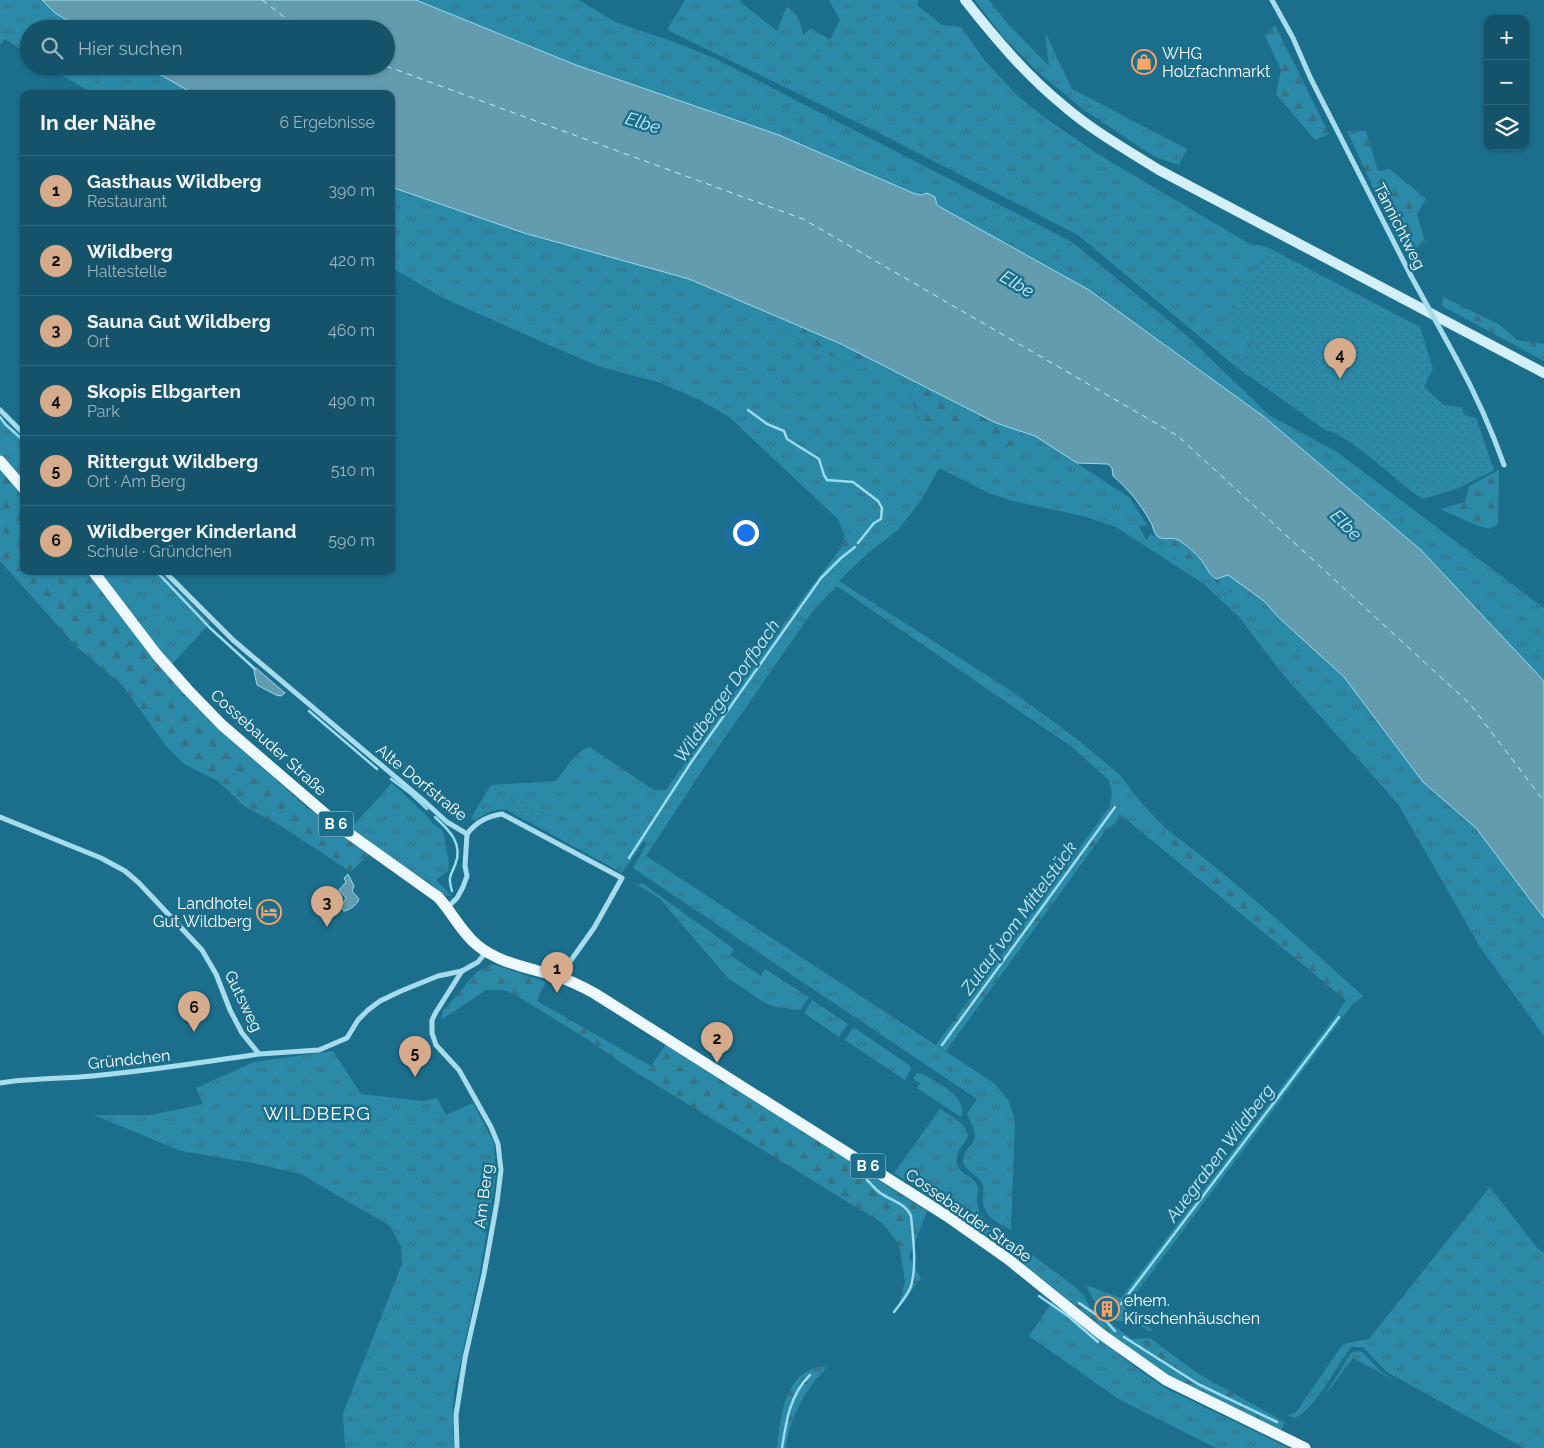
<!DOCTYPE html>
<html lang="de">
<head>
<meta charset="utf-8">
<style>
  body { margin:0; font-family:Raleway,sans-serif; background:#215d71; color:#f1f3f6 }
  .controls { position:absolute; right:15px; top:15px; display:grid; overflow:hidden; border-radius:10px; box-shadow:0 1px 4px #0004 }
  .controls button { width:45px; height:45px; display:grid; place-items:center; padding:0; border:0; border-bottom:1px solid #33697d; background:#145369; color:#f1f3f6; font:25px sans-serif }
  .you { position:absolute; left:745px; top:532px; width:18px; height:18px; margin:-12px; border:4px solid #fff; border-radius:50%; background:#1a73e8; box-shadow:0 0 0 8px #1a73e833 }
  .badge { display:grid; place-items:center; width:32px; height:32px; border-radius:50%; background:#d6ab8b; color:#111; font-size:16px; font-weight:700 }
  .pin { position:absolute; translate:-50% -41px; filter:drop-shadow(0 1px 2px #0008) }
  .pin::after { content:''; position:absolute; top:26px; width:18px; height:15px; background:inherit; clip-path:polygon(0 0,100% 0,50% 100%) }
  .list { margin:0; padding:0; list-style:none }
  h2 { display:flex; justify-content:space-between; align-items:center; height:65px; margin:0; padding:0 20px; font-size:21px }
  h2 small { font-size:16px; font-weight:400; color:#9db6c0 }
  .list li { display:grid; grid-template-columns:32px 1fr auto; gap:15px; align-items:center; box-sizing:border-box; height:70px; padding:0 20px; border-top:1px solid #33697d }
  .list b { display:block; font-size:19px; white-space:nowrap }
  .list p { margin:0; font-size:16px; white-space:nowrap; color:#9db6c0 }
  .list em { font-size:16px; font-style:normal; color:#9db6c0 }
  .icon { flex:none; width:28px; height:28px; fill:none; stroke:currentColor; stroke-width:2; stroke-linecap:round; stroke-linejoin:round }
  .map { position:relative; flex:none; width:1544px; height:1448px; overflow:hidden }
  .search { position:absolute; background:#145369; box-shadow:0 1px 4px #0004; left:20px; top:20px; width:375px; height:55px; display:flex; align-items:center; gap:12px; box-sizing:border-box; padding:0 18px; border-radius:28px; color:#9db6c0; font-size:19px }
  .panel { position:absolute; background:#145369; box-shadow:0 1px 4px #0004; left:20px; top:90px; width:375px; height:485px; border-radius:10px }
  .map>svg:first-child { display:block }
  .grass { fill:url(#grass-tufts) }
  .forest { fill:url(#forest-firs) }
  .park { fill:url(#park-dots) }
  .water { fill:#639caf; stroke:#9adcef }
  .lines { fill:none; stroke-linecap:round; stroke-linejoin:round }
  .stream { stroke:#9adcef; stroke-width:2.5 }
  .ferry { stroke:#c6ecf7; stroke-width:1; stroke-dasharray:6 5; stroke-linecap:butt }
  .minor { stroke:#a7dced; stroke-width:5 }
  .secondary { stroke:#d3f0f9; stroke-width:10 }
  .primary { stroke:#edf9ff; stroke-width:11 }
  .minor-bridge { stroke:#a7dced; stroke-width:5 }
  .labels { text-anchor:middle; stroke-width:5; stroke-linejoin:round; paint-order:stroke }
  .shield { fill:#1b6f8c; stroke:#bbd4dc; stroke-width:1 }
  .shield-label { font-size:15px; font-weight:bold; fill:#fff }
  .poi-label { font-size:16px; fill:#fff; stroke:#1b6f8c; text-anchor:start }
  .street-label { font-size:16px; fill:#fff; stroke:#1b6f8c }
  .water-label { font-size:18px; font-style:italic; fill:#c6ecf7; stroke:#1b6f8c }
  .quarter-label { font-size:19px; letter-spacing:1px; fill:#fff; stroke:#1b6f8c }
</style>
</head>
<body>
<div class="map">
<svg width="1544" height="1448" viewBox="0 0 1544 1448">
  <defs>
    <pattern id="grass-tufts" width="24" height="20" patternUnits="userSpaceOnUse" patternTransform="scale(1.25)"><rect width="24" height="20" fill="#2b8aa8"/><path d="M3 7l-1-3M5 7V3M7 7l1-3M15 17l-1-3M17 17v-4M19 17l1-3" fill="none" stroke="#387183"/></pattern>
    <pattern id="forest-firs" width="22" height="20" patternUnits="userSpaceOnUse" patternTransform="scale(1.25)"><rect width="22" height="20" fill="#2b8aa8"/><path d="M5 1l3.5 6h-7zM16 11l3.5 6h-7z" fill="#387183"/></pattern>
    <pattern id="park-dots" width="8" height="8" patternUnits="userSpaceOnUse" patternTransform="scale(1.25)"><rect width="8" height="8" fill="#2b8aa8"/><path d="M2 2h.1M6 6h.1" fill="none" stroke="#387183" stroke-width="1.8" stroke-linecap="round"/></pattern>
  </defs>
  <rect width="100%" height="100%" fill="#1b6f8c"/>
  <!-- grass -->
  <g class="grass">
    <path d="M0 0H42L55 13 82 29H29V55L5 39 0 45Z"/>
    <path d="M416 0H579L615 22 680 44 716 59 1072 242 1185 334 1269 415 1337 452 1544 608V681L1421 550 1263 416 1089 290 942 208 937 205 936 200 924 195 913 193 779 135 576 65Z"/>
    <path d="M685 0H742L739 1 777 31 787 6 799 18 803 35 811 28 830 40 840 20 829 0H919L917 5 942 25 961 27 985 61 1018 96 1044 117 1096 153 1248 243 1267 247 1252 276 1254 341 1236 367 1078 235 869 128 667 30Z"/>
    <path d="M975 0H989L1006 22 1049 66 1045 32 1072 89 1187 149 1179 165 1155 157 1084 110 1039 73 1002 36Z"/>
    <path d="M46 66H145L194 94H94Z"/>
    <path d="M391 187 524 233 689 279 783 320V332L861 370 868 358 916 382 910 395 924 431 969 427 1028 450 1035 436 1130 498 1147 525 1139 526 1146 540 1151 534 1163 539 1161 546 1195 571 1205 565C1209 575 1216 580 1221 589L1232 591 1240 584 1264 601 1278 617 1344 677 1423 782 1476 828 1544 918V1036L1480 947 1398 804 1281 672 1239 617 1204 584 1116 527 1083 516 1013 501 989 493 939 468 922 499 898 530 868 553 839 581 1013 692 1078 740 1120 775 1138 799 1165 828 1155 843 1110 806 1112 793 1109 780 1072 747 837 586 812 612 703 769 646 856 994 1083 1009 1101 1015 1121 1011 1230C998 1223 982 1216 983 1198 983 1191 985 1186 980 1180 974 1173 963 1169 963 1160 963 1150 975 1144 975 1136 975 1128 970 1122 967 1114L977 1099 633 868 647 843 644 841 622 873 538 827 545 813 513 796 505 809C493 810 484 813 475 821L471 818 491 785 556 781C565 770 575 751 590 747L654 790H666L761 654 767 658 814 590 811 587 822 573 826 577 857 552 845 536 838 519 729 417 700 400 658 382 601 367 572 355 443 298 391 267Z"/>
    <path d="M0 417 24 438V482L0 455Z"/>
    <path d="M98 571H159L210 623 171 665Z"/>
    <path d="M392 783 426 815 433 824 441 829 444 835 449 864 448 871 436 880 452 896 443 895 430 883 380 851 350 829Z"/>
    <path d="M642 883 734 949 730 955 761 976 765 969 809 997 800 1010 776 1007 765 1003 728 978 660 899 638 885Z"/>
    <path d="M812 1000 848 1024 839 1037 804 1013Z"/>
    <path d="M1346 1000 1352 1005 1125 1308 1152 1330 1150 1332 1139 1325 1114 1320 1104 1315 1098 1308 1087 1288 1088 1286 1121 1298 1337 1014Z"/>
    <path d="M853 1027 909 1065 911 1069 905 1080 845 1040Z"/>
    <path d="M333 1051 361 1094 422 1101 437 1098 446 1115 473 1103 494 1143 496 1174 480 1272 454 1393 453 1415 454 1448H345L343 1413 402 1264 401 1246 390 1226 301 1174 253 1163 181 1151 94 1115H151L203 1104 196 1088 254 1062Z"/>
    <path d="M917 1073 923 1074C938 1084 968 1095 961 1117L917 1088 920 1083 913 1079Z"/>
    <path d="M940 1109C951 1116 966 1123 968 1136 965 1142 958 1150 957 1156 953 1175 975 1175 978 1187 979 1190 977 1195 977 1198 977 1207 980 1213 984 1220L1073 1285 1084 1296 1075 1305 970 1222 894 1173Z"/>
    <path d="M1490 1187 1537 1248 1544 1253V1448H1524L1387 1372 1363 1347H1351C1337 1365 1314 1411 1294 1418L1288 1415 1296 1412 1343 1344 1369 1339Z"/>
    <path d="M1053 1301 1136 1368 1167 1389 1289 1448H1216L1117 1398 1029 1336Z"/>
    <path d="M1356 1351 1362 1352 1379 1370 1397 1382 1353 1358 1323 1398 1351 1353Z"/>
    <path d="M1265 1411 1285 1422 1281 1430 1260 1421Z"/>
  </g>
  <!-- forest -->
  <g class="forest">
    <path d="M1275 25 1329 134 1315 140 1276 94 1281 70 1265 36Z"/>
    <path d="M1347 131H1366L1378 171 1390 169 1426 199 1417 214 1425 242 1416 248 1399 244Z"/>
    <path d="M1443 297 1500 325 1517 340 1544 344V361L1442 306Z"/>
    <path d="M783 320 841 344 868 358 861 370 783 332Z"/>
    <path d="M916 382 996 423 1035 436 1029 450H987L969 427 924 431 910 395Z"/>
    <path d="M0 469 24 496V571H88L215 724 303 804 368 855 351 872 281 826 244 806 219 782 184 764 167 747 122 685 76 646 0 561Z"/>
    <path d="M1499 470 1498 524 1491 529 1478 526 1440 509 1465 502 1469 486Z"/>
    <path d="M845 536 857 552 826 577 822 573 841 548Z"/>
    <path d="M1163 539H1176L1195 553 1205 565 1195 572 1161 546Z"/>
    <path d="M1228 575 1240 584 1232 592 1221 589 1216 579Z"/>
    <path d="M811 587 815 590 767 658 761 654Z"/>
    <path d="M1110 806 1123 817 1106 830 946 1051 936 1045Z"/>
    <path d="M1165 828C1235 880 1298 938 1363 996L1352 1005 1155 843Z"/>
    <path d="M492 964 546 982 537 1001 651 1066 667 1043 927 1211 909 1257 921 1278 897 1310 905 1282 899 1244 882 1223 632 1070 584 1037 517 996 504 990H486L441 1020 443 1011 477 972Z"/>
    <path d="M1084 1296 1090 1308 1132 1339 1150 1338 1197 1373 1265 1411 1260 1421 1169 1375 1105 1330 1075 1305Z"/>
    <path d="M817 1367H825L824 1371C804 1390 789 1420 786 1448H777C780 1424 782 1390 803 1374 807 1371 813 1369 817 1367Z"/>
  </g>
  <!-- park -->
  <g class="park">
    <path d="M1267 247 1420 327 1433 369 1424 387 1444 405 1462 407 1464 415 1476 418 1494 470 1459 488 1423 499 1412 492C1399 481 1340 429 1327 431L1236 367 1254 341 1228 319Z"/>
    <path d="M513 796 546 813 538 827 505 809Z"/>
  </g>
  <!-- water -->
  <g class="water">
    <path d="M42 0H416L576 65 779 135 913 193 921 195 927 193 935 197 937 205 942 208 1089 290 1263 416 1421 550 1544 681V918L1476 828 1423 782 1344 677 1278 617 1264 601 1228 575 1216 579C1209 574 1208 570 1204 564 1197 554 1188 546 1178 540 1171 536 1162 542 1156 535 1153 531 1153 525 1150 521 1140 503 1128 489 1113 476L1112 468 1108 464 1077 463 1035 436 996 423 841 344 689 279 524 233 391 187V94H194L145 66H386V29H82L55 13Z"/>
    <path d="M256 668 285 693 281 696 276 695 257 685 254 671Z"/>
    <path d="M348 874 354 886 352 891 359 899C357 905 350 910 344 911L341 907 346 898 339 890 346 882 344 878Z"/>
  </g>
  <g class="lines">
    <!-- stream -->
    <g class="stream">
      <path d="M748 410 767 424 784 431 787 439 819 459 824 475 827 480 853 482 878 501 882 508 881 519 874 523 858 543"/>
      <path d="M0 417 6 425 24 441"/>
      <path d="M156 571 210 628 255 669"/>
      <path d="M309 711 377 769"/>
      <path d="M391 779 411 794 427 809"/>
      <path d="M435 817C449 830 464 844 455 865 450 877 448 877 452 891"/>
      <path d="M629 858 692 761 821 578 841 558 855 547"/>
      <path d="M942 1045 1115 807"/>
      <path d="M867 1180C871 1184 875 1189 879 1192 889 1200 906 1203 911 1216 913 1236 917 1266 911 1286 908 1295 900 1304 894 1312"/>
      <path d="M1039 1296 1068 1316 1098 1342"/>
      <path d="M1079 1303 1107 1322 1115 1331"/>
      <path d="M1121 1304 1339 1017"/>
      <path d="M1111 1317 1117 1309"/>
      <path d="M1124 1337 1198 1384 1277 1422"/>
      <path d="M782 1448C786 1422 790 1394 810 1375"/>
    </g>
    <!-- ferry -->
    <g class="ferry">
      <path d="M262 0 300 29"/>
      <path d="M386 66 803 219 1178 436 1470 704 1544 801"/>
    </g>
    <!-- minor -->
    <g class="minor">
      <path d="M1272 0 1293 38 1310 77 1411 276"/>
      <path d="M1456 358C1475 393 1491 428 1504 465"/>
      <path d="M0 410 24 434"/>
      <path d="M164 571 233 640 425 802 447 822 467 834"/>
      <path d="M0 817 101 858 125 871 139 883 202 950 216 974 230 1010 242 1033 259 1054 319 1050 347 1038 358 1020 368 1010 380 1001 401 991 438 976 462 971 478 962 486 952"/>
      <path d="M467 834C476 822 487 816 502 814L622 878 594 928 559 977"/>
      <path d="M448 907 457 898 463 887 467 876 465 866 467 834"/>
      <path d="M0 1083C31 1078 61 1079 92 1076 148 1071 204 1062 259 1054"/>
      <path d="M457 1448 456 1415 465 1358 484 1274 497 1202 501 1170 498 1144 491 1127 459 1070 436 1045 432 1033V1020L436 1012 462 971"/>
    </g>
    <!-- secondary -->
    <path class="secondary" d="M965 0C995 38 1026 75 1064 106 1093 131 1127 150 1159 170L1544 373"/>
    <!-- primary -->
    <g class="primary">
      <path d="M0 461 24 489"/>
      <path d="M93 571 157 655 188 690 222 725 344 830 438 897C452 912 461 932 477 945 500 964 531 968 559 977 571 981 583 987 594 993L947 1216 1008 1259 1101 1334 1166 1380 1305 1448"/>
    </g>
    <!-- minor-bridge -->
    <path class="minor-bridge" d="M1411 276 1456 358"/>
  </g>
  <!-- icons -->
  <defs>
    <symbol id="shop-ring" viewBox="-11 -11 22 22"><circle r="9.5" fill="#1b6f8c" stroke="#fea264" stroke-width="1.5"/><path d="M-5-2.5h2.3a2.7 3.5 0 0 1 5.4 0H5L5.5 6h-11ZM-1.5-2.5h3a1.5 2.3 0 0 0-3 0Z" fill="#fea264"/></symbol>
    <symbol id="hotel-ring" viewBox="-11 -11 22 22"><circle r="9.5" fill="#1b6f8c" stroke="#fea264" stroke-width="1.5"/><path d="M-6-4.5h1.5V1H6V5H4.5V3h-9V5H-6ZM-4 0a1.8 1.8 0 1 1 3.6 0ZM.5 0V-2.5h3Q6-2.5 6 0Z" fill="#fea264"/></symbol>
    <symbol id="building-ring" viewBox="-11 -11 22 22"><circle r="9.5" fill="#1b6f8c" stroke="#fea264" stroke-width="1.5"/><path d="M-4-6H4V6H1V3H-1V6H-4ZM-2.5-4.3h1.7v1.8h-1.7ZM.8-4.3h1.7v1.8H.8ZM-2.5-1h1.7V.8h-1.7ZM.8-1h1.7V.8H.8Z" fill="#fea264"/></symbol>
  </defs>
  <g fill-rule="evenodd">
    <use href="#shop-ring" x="1130" y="48" width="28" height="28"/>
    <use href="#hotel-ring" x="255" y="898" width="28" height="28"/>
    <use href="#building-ring" x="1093" y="1295" width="28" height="28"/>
  </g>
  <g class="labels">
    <!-- shield labels -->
    <g class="shield">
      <rect x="318.5" y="811.5" width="35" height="25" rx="4"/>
      <rect x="850.5" y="1153.5" width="35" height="25" rx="4"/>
    </g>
    <g class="shield-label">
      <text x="336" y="829">B 6</text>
      <text x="868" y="1171">B 6</text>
    </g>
    <!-- poi labels -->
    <g class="poi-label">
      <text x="1162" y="59">WHG<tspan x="1162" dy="18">Holzfachmarkt</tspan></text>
      <text x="252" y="909" text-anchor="end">Landhotel<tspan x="252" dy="18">Gut Wildberg</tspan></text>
      <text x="1124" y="1306">ehem.<tspan x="1124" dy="18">Kirschenhäuschen</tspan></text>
    </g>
    <!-- street labels -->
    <g class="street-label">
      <text transform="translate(1400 226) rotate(63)" y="6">Tännichtweg</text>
      <text transform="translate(269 742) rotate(42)" y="6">Cossebauder Straße</text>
      <text transform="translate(422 782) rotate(39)" y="6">Alte Dorfstraße</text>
      <text transform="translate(244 1001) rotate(64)" y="6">Gutsweg</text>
      <text transform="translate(129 1059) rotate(-6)" y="6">Gründchen</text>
      <text transform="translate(483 1196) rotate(-83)" y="6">Am Berg</text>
      <text transform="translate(969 1215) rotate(35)" y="6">Cossebauder Straße</text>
    </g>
    <!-- water labels -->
    <g class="water-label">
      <text transform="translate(643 123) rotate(17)" y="6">Elbe</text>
      <text transform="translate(1017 284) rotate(31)" y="6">Elbe</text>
      <text transform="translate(1346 525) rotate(45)" y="6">Elbe</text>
      <text transform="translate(727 691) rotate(-55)" y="6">Wildberger Dorfbach</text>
      <text transform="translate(1019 918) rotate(-54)" y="6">Zulauf vom Mittelstück</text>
      <text transform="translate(1220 1153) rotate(-53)" y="6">Auegraben Wildberg</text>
    </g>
    <!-- quarter labels -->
    <g class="quarter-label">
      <text x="317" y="1120">WILDBERG</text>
    </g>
  </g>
</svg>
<div class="controls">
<button>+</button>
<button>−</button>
<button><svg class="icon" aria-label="layers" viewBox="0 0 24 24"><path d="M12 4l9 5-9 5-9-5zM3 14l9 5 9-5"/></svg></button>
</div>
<div class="you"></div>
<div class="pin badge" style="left:557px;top:993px">1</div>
<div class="pin badge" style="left:717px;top:1063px">2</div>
<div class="pin badge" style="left:327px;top:927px">3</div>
<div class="pin badge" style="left:1340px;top:379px">4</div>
<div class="pin badge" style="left:415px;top:1077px">5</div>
<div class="pin badge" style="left:194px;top:1032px">6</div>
<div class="search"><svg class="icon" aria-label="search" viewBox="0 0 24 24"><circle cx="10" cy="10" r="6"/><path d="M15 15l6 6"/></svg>Hier suchen</div>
<section class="panel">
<h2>In der Nähe<small>6 Ergebnisse</small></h2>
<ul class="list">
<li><span class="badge">1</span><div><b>Gasthaus Wildberg</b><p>Restaurant</p></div><em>390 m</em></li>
<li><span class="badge">2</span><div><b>Wildberg</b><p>Haltestelle</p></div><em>420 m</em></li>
<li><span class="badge">3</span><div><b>Sauna Gut Wildberg</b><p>Ort</p></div><em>460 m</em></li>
<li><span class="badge">4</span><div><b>Skopis Elbgarten</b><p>Park</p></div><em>490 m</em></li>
<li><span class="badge">5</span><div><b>Rittergut Wildberg</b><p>Ort · Am Berg</p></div><em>510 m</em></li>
<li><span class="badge">6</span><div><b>Wildberger Kinderland</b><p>Schule · Gründchen</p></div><em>590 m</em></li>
</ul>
</section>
</div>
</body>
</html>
